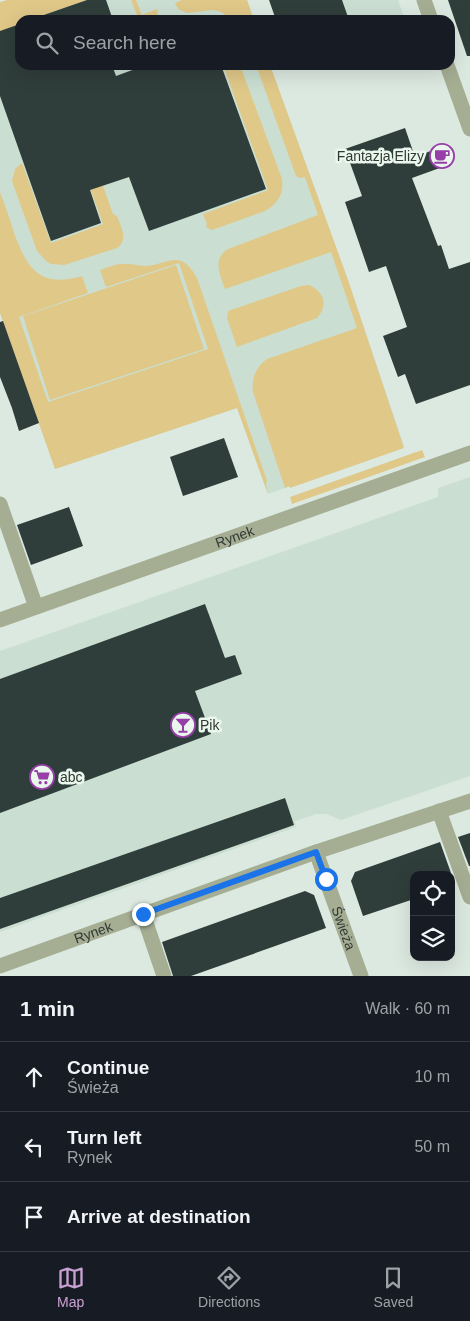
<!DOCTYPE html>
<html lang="en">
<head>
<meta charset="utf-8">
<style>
  body { margin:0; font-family:Helvetica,sans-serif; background:#242831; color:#f1f3f6 }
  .controls { position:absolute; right:15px; bottom:15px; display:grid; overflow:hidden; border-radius:10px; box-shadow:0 5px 20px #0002 }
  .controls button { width:45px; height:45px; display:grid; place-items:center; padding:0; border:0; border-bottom:1px solid #363941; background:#171b24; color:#f1f3f6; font:25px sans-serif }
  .stop { position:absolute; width:15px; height:15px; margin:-11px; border:4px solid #1a73e8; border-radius:50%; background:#fff }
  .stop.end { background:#1a73e8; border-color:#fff; box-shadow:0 1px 5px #0008 }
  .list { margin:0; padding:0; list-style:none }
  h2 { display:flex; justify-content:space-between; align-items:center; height:65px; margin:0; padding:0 20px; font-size:21px }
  h2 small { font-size:16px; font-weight:400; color:#9ea1a6 }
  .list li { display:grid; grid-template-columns:32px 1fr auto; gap:15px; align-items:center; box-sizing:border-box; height:70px; padding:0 20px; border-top:1px solid #363941 }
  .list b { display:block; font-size:19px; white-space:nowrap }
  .list p { margin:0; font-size:16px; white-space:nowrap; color:#9ea1a6 }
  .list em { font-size:16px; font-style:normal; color:#9ea1a6 }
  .icon { flex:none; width:28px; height:28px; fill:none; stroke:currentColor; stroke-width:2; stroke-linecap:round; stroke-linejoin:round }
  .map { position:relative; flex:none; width:470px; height:976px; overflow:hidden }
  .search { position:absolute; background:#171b24; box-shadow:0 5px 20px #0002; left:15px; right:15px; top:15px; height:55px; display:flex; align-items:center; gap:12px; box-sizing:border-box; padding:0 18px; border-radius:15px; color:#9ea1a6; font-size:19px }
  .sheet { height:275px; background:#171b24 }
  nav { display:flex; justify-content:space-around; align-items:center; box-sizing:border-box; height:70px; border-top:1px solid #363941; background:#171b24; font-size:14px; color:#9ea1a6 }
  nav a { display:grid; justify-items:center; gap:2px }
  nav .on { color:#c9a2d3 }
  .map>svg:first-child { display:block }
  .built { fill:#cadfd1 }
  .green { fill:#e0c889 }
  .building { fill:#2f3d3b }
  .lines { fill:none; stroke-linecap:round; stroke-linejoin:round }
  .street { stroke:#a5ae93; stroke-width:15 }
  .route { stroke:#1a73e8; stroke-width:6 }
  .labels { text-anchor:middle; stroke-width:5; stroke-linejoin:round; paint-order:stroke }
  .poi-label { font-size:14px; fill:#333835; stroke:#e9f7ed; text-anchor:start }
  .street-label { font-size:14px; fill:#333835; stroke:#e9f7ed }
</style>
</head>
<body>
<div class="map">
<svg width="470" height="976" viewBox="0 0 470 976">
  <rect width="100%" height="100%" fill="#dce9e0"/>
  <!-- built -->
  <g class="built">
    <path d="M37 0H247L254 20H20V65H270L348 280 404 446 268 494 237 408 55 469 0 313V13Z"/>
    <path d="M292 0H398L405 20H299Z"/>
    <path d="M470 477V776L341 820 326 814H316L305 818 295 821 296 827 0 932V651L438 497V488Z"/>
  </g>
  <!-- green -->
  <g class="green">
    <path d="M7 0H87L30 20H20V35L0 42V2Z"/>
    <path d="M131 0H136L142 15 157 9 159 20H139Z"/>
    <path d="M182 0H247L254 20H233L221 12 213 10 187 13 178 9 175 3Z"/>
    <path d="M223 65H240L282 179C284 194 278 203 265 211L212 230 206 227 207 224 203 214 268 190Z"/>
    <path d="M256 65H270L348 280 404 448 290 488 289 486 285 488 253 392C251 378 256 367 267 359L357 328 331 252 225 289C220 275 212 259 228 249L318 215 305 177 299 178 296 176Z"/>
    <path d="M22 163 51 243 103 224 90 188 102 183 113 214 117 216C121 227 129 240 117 248L64 265 51 264 46 261 37 251 12 181 15 169Z"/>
    <path d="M0 192C5 206 10 219 14 233 28 270 40 288 82 276L88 293 19 317 48 402 208 349 179 263 106 287 100 270C109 267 118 263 127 264 134 264 140 266 147 266 170 263 181 249 197 278L267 481 266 484 268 494 237 408 55 469 0 313Z"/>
    <path d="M176 265 204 349 50 400 23 316Z"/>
    <path d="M309 285C325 292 328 306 317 318L237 347 227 318 228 311 301 286Z"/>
    <path d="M422 450 425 457 292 504 290 497Z"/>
  </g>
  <!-- building -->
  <g class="building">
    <path d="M87 0H106L113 20H39L38 17Z"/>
    <path d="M269 0H342L349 20H276Z"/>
    <path d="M448 0H470V56H467Z"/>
    <path d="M20 24V65H112L116 76 146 65H221L266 189 149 231 129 177 90 190 101 223 51 241 0 96V31Z"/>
    <path d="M405 128 415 157 441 147 448 165 412 178 438 246 441 245 449 269 470 262V385L416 404 405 374 398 377 383 336 407 327 386 266 369 272 345 202 362 196 345 149Z"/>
    <path d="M3 321 39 423 19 431 12 408 0 377V322Z"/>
    <path d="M224 438 238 477 183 496 170 457Z"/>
    <path d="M69 507 83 546 31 565 17 525Z"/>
    <path d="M205 604 225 658 235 655 242 674 195 691 211 734 0 813V679Z"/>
    <path d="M285 798 294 825 0 929V898Z"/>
    <path d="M470 833V866H469L458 837Z"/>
    <path d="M440 842 451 873 445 875H414V899L363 916 351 881 355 872Z"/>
    <path d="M305 891 314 895 326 928 191 976H173L162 942Z"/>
  </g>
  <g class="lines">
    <!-- street -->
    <g class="street">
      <path d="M424 0 431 20"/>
      <path d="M447 65 470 129"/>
      <path d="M0 504 36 607"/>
      <path id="s1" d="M0 620 470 453"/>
      <path d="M439 811 470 897"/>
      <path id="s2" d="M316 852 361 976"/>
      <path d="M143 914 164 976"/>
      <path id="s3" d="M0 966 316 852 470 801"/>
    </g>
  </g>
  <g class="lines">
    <!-- route -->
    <path class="route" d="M143 914 316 852 326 879"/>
  </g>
  <!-- icons -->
  <defs>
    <symbol id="cafe-ring" viewBox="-11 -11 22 22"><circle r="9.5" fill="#e9f7ed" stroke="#983ea9" stroke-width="1.5"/><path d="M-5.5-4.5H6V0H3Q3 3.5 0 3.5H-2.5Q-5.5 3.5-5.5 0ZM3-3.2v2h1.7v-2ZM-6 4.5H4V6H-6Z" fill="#983ea9"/></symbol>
    <symbol id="bar-ring" viewBox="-11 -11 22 22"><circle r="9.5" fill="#e9f7ed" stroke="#983ea9" stroke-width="1.5"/><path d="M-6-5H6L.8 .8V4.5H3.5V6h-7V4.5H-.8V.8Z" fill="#983ea9"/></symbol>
    <symbol id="supermarket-ring" viewBox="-11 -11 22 22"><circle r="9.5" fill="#e9f7ed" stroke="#983ea9" stroke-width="1.5"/><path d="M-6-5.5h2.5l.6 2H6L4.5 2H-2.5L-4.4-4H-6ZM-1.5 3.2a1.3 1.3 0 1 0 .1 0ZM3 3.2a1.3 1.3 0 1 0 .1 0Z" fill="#983ea9"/></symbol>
  </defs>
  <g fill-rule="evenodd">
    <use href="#cafe-ring" x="428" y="142" width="28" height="28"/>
    <use href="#bar-ring" x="169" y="711" width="28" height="28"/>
    <use href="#supermarket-ring" x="28" y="763" width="28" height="28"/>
  </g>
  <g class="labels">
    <!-- poi labels -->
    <g class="poi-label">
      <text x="424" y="161" text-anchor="end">Fantazja Elizy</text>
      <text x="200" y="730">Pik</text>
      <text x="60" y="782">abc</text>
    </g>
    <!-- street labels -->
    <g class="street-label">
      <text dy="5" stroke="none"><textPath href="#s1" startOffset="249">Rynek</textPath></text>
      <text dy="5" stroke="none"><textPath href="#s2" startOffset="81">Świeża</textPath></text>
      <text dy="5" stroke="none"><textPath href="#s3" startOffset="99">Rynek</textPath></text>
    </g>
  </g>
</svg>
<div class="controls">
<button><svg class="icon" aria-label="locate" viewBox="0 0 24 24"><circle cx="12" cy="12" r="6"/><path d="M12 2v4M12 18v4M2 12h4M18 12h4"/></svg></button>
<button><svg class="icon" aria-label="layers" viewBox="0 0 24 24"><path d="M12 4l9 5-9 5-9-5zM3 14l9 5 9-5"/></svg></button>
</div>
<div class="stop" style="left:326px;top:879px"></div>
<div class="stop end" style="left:143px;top:914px"></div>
<div class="search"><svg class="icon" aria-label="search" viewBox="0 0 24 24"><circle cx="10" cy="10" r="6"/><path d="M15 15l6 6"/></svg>Search here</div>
</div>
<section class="sheet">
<h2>1 min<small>Walk · 60 m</small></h2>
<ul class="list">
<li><svg class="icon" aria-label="ahead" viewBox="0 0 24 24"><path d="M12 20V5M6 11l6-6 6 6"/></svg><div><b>Continue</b><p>Świeża</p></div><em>10 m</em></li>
<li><svg class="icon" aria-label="left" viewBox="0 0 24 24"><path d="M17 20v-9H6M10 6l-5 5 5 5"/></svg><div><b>Turn left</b><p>Rynek</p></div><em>50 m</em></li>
<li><svg class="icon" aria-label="arrive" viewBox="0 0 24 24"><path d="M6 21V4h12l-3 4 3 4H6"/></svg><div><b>Arrive at destination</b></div></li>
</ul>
</section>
<nav>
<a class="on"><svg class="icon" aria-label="map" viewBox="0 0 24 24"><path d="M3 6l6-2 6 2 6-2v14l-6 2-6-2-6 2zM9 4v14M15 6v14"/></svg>Map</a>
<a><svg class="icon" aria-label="directions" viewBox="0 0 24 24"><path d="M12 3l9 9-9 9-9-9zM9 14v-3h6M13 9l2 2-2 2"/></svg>Directions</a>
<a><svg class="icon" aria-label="saved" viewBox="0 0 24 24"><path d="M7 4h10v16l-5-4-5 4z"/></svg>Saved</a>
</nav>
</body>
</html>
